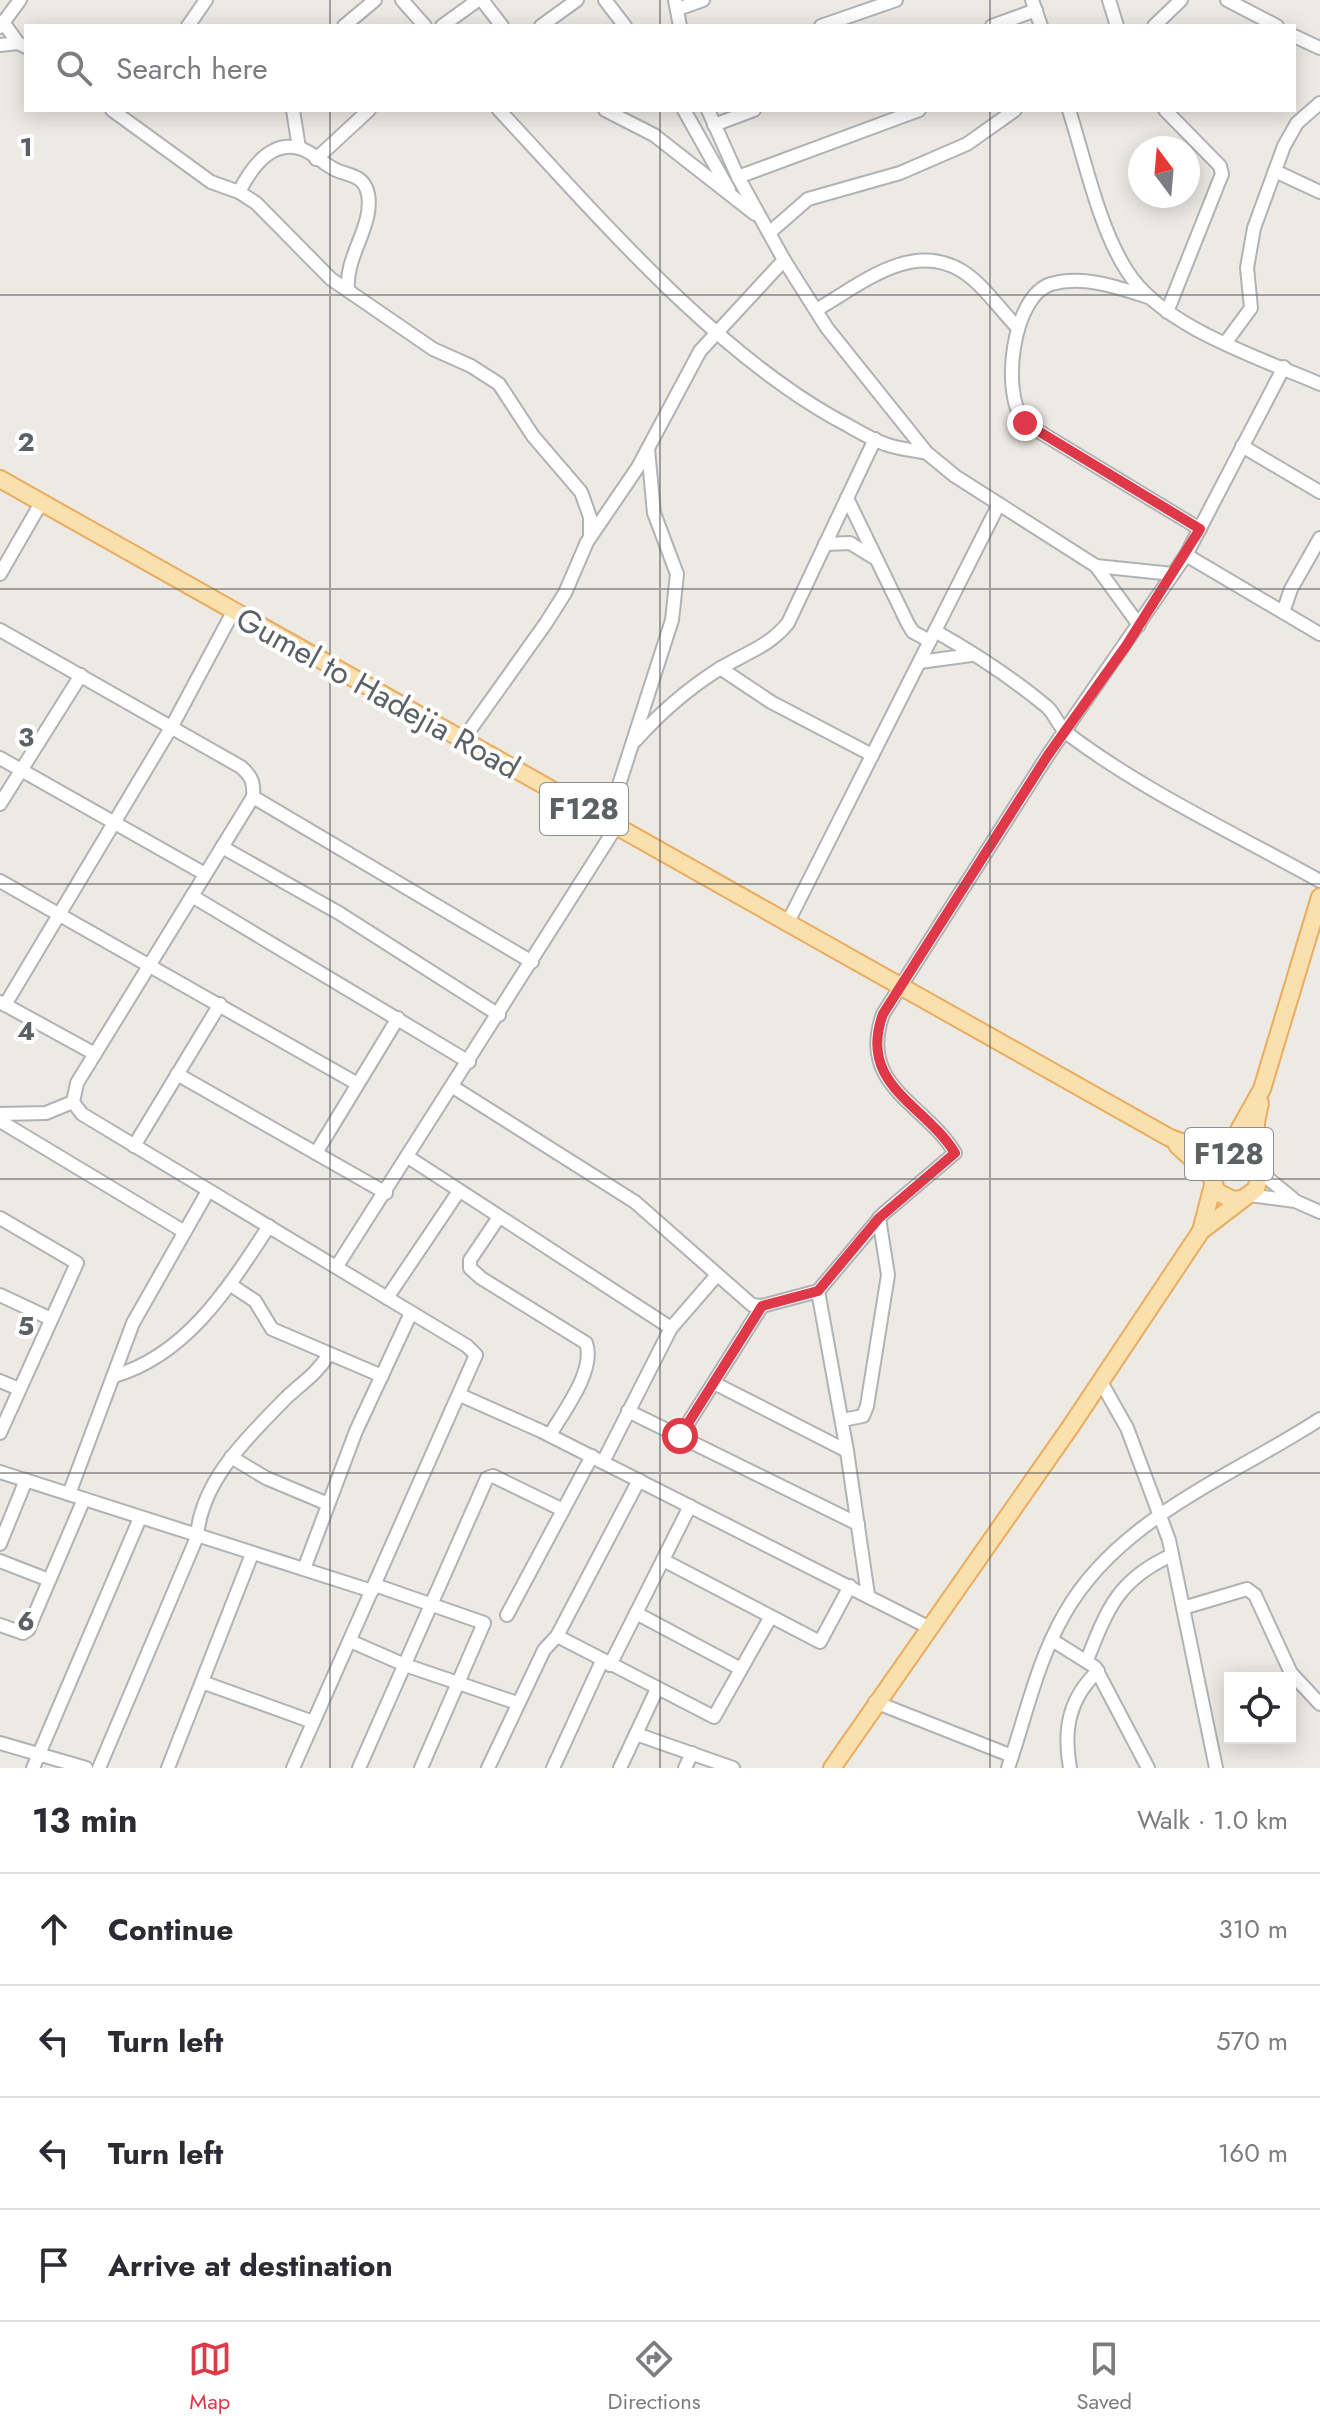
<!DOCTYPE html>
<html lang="en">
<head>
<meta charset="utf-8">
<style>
  body { margin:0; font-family:Jost,sans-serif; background:#f7f7f7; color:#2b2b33 }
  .controls { position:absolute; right:24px; bottom:24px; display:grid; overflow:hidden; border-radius:0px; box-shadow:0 4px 20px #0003 }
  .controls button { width:72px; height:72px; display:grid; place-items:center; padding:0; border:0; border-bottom:2px solid #e1e1e2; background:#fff; color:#2b2b33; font:40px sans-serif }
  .compass { position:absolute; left:1128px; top:136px; width:72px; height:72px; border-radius:50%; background:#fff; box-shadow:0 4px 20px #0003; rotate:344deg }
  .stop { position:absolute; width:24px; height:24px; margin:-18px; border:6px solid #df3848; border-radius:50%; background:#fff }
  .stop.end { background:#df3848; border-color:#fff; box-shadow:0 2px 8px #0008 }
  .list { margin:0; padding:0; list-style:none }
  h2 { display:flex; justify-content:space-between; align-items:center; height:104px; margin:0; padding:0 32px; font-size:34px }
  h2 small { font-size:26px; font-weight:400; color:#7c7c81 }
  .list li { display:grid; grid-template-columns:52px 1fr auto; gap:24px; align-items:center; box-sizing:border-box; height:112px; padding:0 32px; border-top:2px solid #e1e1e2 }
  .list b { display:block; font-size:30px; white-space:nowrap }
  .list em { font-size:26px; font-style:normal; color:#7c7c81 }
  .icon { flex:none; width:44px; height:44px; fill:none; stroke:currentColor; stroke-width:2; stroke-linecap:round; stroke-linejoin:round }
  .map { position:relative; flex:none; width:1320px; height:1768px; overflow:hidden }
  .search { position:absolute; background:#fff; box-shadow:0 4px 20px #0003; left:24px; right:24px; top:24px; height:88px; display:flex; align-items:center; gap:20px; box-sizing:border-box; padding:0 28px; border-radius:0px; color:#7c7c81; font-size:30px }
  .sheet { height:552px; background:#fff }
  nav { display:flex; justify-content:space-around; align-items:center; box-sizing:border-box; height:112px; border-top:2px solid #e1e1e2; background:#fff; font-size:22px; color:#7c7c81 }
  nav a { display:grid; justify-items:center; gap:4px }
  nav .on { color:#df3848 }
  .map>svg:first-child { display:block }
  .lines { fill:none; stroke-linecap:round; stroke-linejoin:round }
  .minor-casing { stroke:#afb3b6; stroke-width:16 }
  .major-casing { stroke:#e9ac61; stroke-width:20 }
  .minor { stroke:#fff; stroke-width:12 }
  .major { stroke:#fae0ac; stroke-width:16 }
  .route { stroke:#df3848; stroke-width:10 }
  .grid { fill:none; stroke:#5c6164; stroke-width:2; stroke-opacity:0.55 }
  .labels { text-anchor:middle; stroke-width:8; stroke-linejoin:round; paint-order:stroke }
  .shield { fill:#fff; stroke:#8d9092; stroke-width:2 }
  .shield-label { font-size:30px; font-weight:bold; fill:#5c6164 }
  .street-label { font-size:32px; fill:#5c6164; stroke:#fff }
  .grid-label { font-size:26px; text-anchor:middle; font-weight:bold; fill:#5c6164; stroke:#fff; stroke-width:8; stroke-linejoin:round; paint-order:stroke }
</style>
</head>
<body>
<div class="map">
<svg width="1320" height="1768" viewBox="0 0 1320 1768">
  <rect width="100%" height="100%" fill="#edeae4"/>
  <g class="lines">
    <defs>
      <g id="minor">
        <path d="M402 0 425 26"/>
        <path d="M482 0 502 26"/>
        <path d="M605 0 625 26"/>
        <path d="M675 0 680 26"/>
        <path d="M1032 0 1041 26"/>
        <path d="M1109 0 1117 26"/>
        <path d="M1227 0 1277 26"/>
        <path d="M678 9 703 0"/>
        <path d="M3 22 18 43 26 47"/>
        <path d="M188 26 206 0"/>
        <path d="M344 26 375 0"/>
        <path d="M442 26 478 0"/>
        <path d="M541 26 577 0"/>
        <path d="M821 26 896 0"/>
        <path d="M992 26 1036 10"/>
        <path d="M1154 26 1181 0"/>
        <path d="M0 27 20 0"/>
        <path d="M1294 36 1320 48"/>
        <path d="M0 45 18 43"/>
        <path d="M112 110 211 182 239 192 256 203 331 279 433 349 471 366 499 384 533 436 581 492 590 517V537"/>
        <path d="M293 110 299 148"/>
        <path d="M499 110C597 215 711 349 836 419 852 427 868 438 885 444 898 449 913 450 927 453"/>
        <path d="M605 110 654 135 755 214"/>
        <path d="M684 110 729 190"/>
        <path d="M708 110 738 177 784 260 827 328 927 453 955 476 1096 566 1139 625"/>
        <path d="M1069 110C1085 160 1099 228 1127 271 1162 327 1260 358 1320 384"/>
        <path d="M1165 110 1220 166 1222 174 1167 312"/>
        <path d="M714 125 754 110"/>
        <path d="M316 159 369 110"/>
        <path d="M1275 171 1320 192"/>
        <path d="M738 177 919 110"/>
        <path d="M239 192C250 170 269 140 299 148 312 151 323 164 336 170 350 176 364 175 368 194 374 226 345 256 348 289"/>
        <path d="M769 233 808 199 900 173 967 144 1015 110"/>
        <path d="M1148 297C1117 287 1084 275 1051 284 1012 296 1000 395 1025 423L1200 529"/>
        <path d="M816 310C860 285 911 240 962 271 983 284 1001 311 1018 328"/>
        <path d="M1226 342 1251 308 1247 268 1254 228 1284 146 1297 123 1320 103"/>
        <path d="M1242 446 1320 492"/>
        <path d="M847 498 908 624 913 632 930 641"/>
        <path d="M825 544 850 543 876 559"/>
        <path d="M1186 555 1320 634"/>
        <path d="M1096 566 1173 574"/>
        <path d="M0 574 41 503"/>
        <path d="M1283 612 1291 589 1320 538"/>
        <path d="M0 630 241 767C252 777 254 782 253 797L77 1083 73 1102 82 1114 467 1346 476 1355 293 1768"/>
        <path d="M935 631C974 653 1011 677 1046 706 1055 713 1058 727 1068 734 1145 792 1236 834 1320 881"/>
        <path d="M920 662 971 655"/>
        <path d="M720 668 771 702 872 755"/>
        <path d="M636 740C660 713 685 691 716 671 742 654 768 648 788 623L875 439"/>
        <path d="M462 741 546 623 565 593 587 542 638 467 700 351 784 260"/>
        <path d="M0 758 205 874"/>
        <path d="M253 797 532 962"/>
        <path d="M0 804 81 675"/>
        <path d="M607 822 672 620 677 574 654 513 648 449"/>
        <path d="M222 847 339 913 499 1015"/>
        <path d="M0 881 356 1083"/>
        <path d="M192 896 469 1062"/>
        <path d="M787 924 999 504"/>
        <path d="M0 1002 95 1054"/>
        <path d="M5 1005 172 726 233 612"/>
        <path d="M177 1074 386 1193"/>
        <path d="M453 1087 635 1202 752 1305 762 1306 818 1291 883 1214 955 1153C925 1103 857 1086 883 1014L1048 755 1186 555 1284 367"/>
        <path d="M0 1114 46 1113 73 1102"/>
        <path d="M0 1121 183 1231"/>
        <path d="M134 1146 220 1004"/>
        <path d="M316 1153 398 1018"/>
        <path d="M408 1157 671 1328"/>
        <path d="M1259 1171 1293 1199"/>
        <path d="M1249 1195 1295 1201 1320 1212"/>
        <path d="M499 1217 470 1260V1268L481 1278 586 1343C596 1370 563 1412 550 1435"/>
        <path d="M0 1218 77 1263 0 1433"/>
        <path d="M337 1266 616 827"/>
        <path d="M231 1285 255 1301 272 1329 382 1376"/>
        <path d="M818 1291 847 1451 868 1595"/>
        <path d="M0 1295 51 1319"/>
        <path d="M387 1298 459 1191"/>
        <path d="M114 1376C187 1355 229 1287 269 1226"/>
        <path d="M0 1381 19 1389"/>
        <path d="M1101 1382 1127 1428 1169 1540 1216 1768"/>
        <path d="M714 1383 847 1451"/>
        <path d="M460 1395 541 1431 928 1627"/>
        <path d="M628 1411 858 1524"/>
        <path d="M842 1420 863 1416 867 1406 888 1275 879 1218"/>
        <path d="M680 1436 762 1306"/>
        <path d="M231 1457 266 1478 328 1504"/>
        <path d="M603 1462 671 1328 717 1275"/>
        <path d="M0 1472 372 1591"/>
        <path d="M69 1494 133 1323 208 1191"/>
        <path d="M0 1544 26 1480"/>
        <path d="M663 1560 820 1642 850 1586"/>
        <path d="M0 1561 49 1580"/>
        <path d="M304 1569 356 1431 411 1313"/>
        <path d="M375 1585 484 1623 421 1768"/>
        <path d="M1183 1608 1247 1589 1255 1595 1291 1673 1320 1704"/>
        <path d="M636 1613 741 1669"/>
        <path d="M507 1615 592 1456"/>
        <path d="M0 1625 23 1633 28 1630 84 1499"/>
        <path d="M557 1636 714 1717 770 1618"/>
        <path d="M1052 1640 1095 1667 1148 1768"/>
        <path d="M350 1641 405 1665 517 1703"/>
        <path d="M1087 1660C1108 1607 1119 1579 1172 1555"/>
        <path d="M610 1665 690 1506"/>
        <path d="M202 1682 313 1722"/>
        <path d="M875 1702 1012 1756"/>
        <path d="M636 1734 733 1768"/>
        <path d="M0 1743 86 1768"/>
        <path d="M33 1768 140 1518"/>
        <path d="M99 1768 197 1537C201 1480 249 1436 286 1398 303 1382 316 1375 329 1354"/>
        <path d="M168 1768 252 1554"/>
        <path d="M359 1768 487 1478 493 1476 563 1510"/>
        <path d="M488 1768 544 1650 557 1636 639 1480"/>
        <path d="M553 1768 602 1661"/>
        <path d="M620 1768 657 1689"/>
        <path d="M685 1768 692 1753"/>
        <path d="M1008 1768C1026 1716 1037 1661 1065 1613 1119 1518 1233 1476 1320 1419"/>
        <path d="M1070 1768C1063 1730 1069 1698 1098 1671"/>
      </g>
      <g id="major">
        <path d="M0 479 1170 1138 1222 1156"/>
        <path d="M1177 1145 1211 1176"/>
        <path d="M1225 1155 1262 1089 1320 897"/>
        <path d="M1256 1164V1122L1260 1103"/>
        <path d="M1201 1231 1213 1185"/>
        <path d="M832 1768 1071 1426 1201 1231 1256 1189C1263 1169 1254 1154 1233 1152L1216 1162 1211 1176 1217 1192 1233 1200 1241 1199"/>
      </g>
    </defs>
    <!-- minor casing -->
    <use href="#minor" class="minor-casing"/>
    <!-- major casing -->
    <use href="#major" class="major-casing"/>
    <!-- minor -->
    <use href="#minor" class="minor"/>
    <!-- major -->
    <use href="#major" class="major"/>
  </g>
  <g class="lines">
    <!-- route -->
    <path class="route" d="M680 1436 762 1306 818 1291 879 1218 955 1153C925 1104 857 1085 883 1014L1048 755 1126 646 1200 529 1025 423"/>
  </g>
  <!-- grid -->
  <path class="grid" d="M330 0V26M660 0V26M990 0V26M330 110V1768M660 110V1768M990 110V1768M0 295H1320M0 589H1320M0 884H1320M0 1179H1320M0 1473H1320"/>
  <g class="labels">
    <!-- shield labels -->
    <g class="shield">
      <rect x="540" y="783" width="88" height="52" rx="6"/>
      <rect x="1185" y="1128" width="88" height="52" rx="6"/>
    </g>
    <g class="shield-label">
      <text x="584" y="819">F128</text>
      <text x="1229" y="1164">F128</text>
    </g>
    <!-- street labels -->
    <g class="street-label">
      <text transform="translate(378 693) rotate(29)" y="11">Gumel to Hadejia Road</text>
    </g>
  </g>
  <g class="grid-label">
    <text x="26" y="156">1</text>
    <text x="26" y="451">2</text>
    <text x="26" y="746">3</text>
    <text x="26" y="1040">4</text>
    <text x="26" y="1335">5</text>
    <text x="26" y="1630">6</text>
  </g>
</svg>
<div class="controls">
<button><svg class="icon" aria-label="locate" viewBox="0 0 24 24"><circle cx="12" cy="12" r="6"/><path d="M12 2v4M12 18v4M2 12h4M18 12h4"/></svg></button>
</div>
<svg class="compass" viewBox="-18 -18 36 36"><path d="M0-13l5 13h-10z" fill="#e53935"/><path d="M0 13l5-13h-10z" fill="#7c7c81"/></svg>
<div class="stop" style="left:680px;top:1436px"></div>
<div class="stop end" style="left:1025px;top:423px"></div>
<div class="search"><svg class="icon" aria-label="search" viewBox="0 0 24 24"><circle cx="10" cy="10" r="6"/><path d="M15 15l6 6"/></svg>Search here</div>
</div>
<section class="sheet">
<h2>13 min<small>Walk · 1.0 km</small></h2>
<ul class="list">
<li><svg class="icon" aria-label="ahead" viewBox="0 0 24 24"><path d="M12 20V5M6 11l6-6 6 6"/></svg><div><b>Continue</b></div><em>310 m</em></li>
<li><svg class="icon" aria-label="left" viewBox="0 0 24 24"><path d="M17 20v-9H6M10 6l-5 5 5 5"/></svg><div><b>Turn left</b></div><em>570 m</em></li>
<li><svg class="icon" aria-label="left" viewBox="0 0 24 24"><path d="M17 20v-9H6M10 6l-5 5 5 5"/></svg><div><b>Turn left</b></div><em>160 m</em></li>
<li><svg class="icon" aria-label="arrive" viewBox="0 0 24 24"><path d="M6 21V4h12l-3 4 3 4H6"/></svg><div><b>Arrive at destination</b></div></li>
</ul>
</section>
<nav>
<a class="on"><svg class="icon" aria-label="map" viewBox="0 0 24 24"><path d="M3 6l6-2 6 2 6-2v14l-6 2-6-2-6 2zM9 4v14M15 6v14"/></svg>Map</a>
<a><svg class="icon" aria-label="directions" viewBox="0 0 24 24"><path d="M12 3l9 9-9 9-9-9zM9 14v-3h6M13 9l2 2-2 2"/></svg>Directions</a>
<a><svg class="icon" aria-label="saved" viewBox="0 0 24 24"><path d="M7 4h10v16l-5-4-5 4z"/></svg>Saved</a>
</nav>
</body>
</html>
